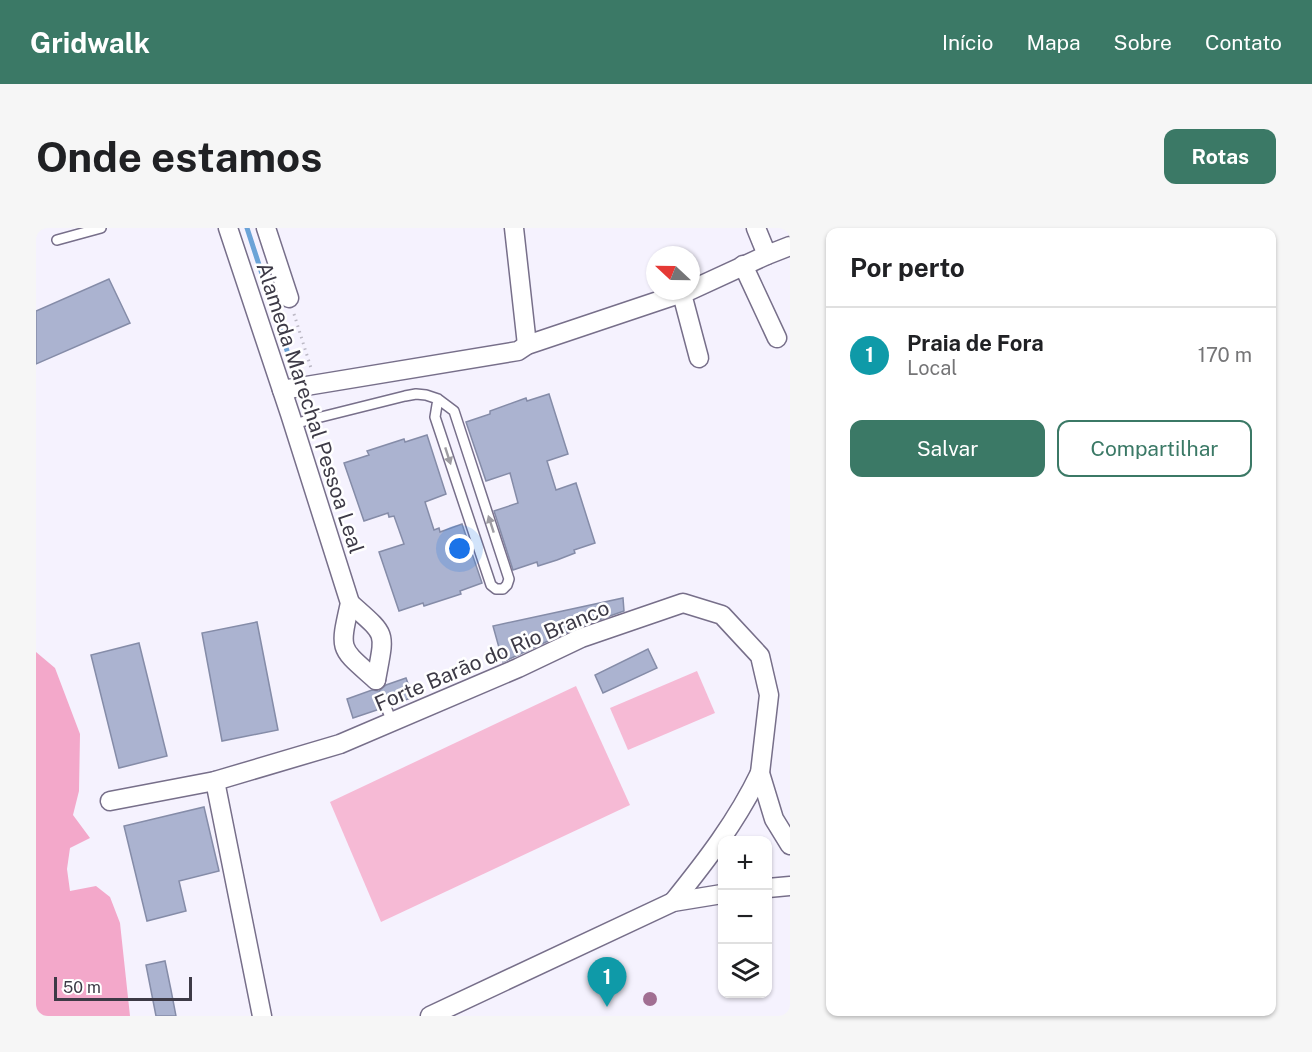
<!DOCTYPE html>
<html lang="pt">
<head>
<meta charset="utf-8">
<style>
  body { margin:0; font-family:"Public Sans",sans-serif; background:#f6f6f6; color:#202124 }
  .controls { position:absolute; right:18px; bottom:18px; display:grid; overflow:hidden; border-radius:12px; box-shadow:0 2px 4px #0004 }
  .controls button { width:54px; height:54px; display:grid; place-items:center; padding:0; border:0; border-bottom:2px solid #e0e0e0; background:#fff; color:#202124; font:30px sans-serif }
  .compass { position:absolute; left:610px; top:18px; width:54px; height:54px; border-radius:50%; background:#fff; box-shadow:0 2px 4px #0004; rotate:292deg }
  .scale { position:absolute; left:18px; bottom:15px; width:138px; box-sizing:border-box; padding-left:6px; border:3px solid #3d3a46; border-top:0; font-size:16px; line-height:21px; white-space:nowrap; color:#3d3a46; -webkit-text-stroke:4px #fff; paint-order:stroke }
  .you { position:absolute; left:424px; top:321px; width:21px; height:21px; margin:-15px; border:4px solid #fff; border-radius:50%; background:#1a73e8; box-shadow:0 0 0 9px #1a73e833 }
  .badge { display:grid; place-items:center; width:39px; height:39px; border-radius:50%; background:#3b7966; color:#fff; font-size:20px; font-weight:700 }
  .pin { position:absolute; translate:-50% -50px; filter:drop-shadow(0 2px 3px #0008) }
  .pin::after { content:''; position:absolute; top:32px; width:21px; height:18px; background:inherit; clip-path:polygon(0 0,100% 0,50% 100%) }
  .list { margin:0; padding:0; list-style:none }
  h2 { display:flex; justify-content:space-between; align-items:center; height:78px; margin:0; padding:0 24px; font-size:26px }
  h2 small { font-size:20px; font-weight:400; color:#757577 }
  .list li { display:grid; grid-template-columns:39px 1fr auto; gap:18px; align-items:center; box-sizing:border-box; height:96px; padding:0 24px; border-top:2px solid #e0e0e0 }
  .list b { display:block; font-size:22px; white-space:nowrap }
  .list p { margin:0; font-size:20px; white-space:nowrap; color:#757577 }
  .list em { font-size:20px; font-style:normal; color:#757577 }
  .actions { display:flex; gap:12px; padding:18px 24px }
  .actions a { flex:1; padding:14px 0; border:2px solid #3b7966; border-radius:12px; text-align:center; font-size:21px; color:#3b7966 }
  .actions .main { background:#3b7966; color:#fff }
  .icon { flex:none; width:33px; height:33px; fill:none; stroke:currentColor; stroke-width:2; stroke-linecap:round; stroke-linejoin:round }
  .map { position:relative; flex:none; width:754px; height:788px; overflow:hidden; border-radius:12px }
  header { display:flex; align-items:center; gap:36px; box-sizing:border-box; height:84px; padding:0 30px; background:#3b7966; color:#fff }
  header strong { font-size:28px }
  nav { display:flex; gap:33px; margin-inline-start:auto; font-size:21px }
  .intro { display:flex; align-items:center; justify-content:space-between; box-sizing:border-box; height:144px; padding:0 36px }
  h1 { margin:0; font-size:42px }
  .button { padding:15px 27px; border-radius:12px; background:#3b7966; color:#fff; font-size:21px; font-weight:700 }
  main { display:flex; gap:36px; padding:0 36px }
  aside { flex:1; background:#fff; border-radius:12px; box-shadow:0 2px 4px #0004 }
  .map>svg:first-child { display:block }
  .green { fill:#f6bad5 }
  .forest { fill:#f3a8ca }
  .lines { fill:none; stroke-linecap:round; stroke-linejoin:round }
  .stream { stroke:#6ba3d7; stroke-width:5 }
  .building { fill:#abb3d0; stroke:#858ca8; stroke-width:1.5 }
  .service-casing { stroke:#776f8a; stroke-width:12 }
  .minor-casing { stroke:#776f8a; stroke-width:21 }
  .path { stroke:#bcb9c5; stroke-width:3; stroke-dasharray:1.5 4.5; stroke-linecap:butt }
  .service { stroke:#fff; stroke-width:9 }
  .minor { stroke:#fff; stroke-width:18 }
  .tree { fill:#a16f92 }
  .oneway { fill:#9e9ca2 }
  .labels { text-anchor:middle; stroke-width:5; stroke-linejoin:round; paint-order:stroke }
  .street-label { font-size:21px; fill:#3d3a46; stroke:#fff }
</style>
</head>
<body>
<header>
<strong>Gridwalk</strong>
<nav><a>Início</a><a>Mapa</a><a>Sobre</a><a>Contato</a></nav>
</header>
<div class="intro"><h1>Onde estamos</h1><a class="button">Rotas</a></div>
<main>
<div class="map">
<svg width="754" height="788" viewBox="0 0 754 788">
  <rect width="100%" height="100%" fill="#f5f2fe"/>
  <!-- green -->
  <g class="green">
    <path d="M661 443 679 485 592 522 574 480Z"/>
    <path d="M540 458 594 577 345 694 294 574Z"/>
  </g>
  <!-- forest -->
  <path class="forest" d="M0 424 19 440 44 506 43 563 37 587 54 610 34 620 31 641 34 663 60 658 74 669 84 695 94 788H0Z"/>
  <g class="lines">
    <!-- stream -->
    <path class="stream" d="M211 0 258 144"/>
  </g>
  <!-- building -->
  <g class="building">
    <path d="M73 51 94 95 0 136V83Z"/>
    <path d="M513 166 532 226 511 233 520 262 540 255 559 315 538 322 539 325 521 332 502 338 501 334 477 342 458 283 482 275 474 245 450 253 430 194 454 186V183L490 170 491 173Z"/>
    <path d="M391 207 410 266 389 274 398 302 403 300 404 304 426 296 446 355 424 363 425 366 388 378 387 375 363 383 343 324 368 316 358 288 353 289 352 285 328 293 308 235 333 227 331 223 368 211 369 214Z"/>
    <path d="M587 370 588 383 540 400 467 434 457 398Z"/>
    <path d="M221 394 242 502 186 513 166 405Z"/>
    <path d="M103 415 131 528 83 540 55 427Z"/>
    <path d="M612 421 621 440 567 465 559 447Z"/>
    <path d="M370 450 377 469 356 477 354 473H348L344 475V481L317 490 311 471 336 462 343 463 350 457Z"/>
    <path d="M168 579 183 643 143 653 150 683 111 693 88 598Z"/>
    <path d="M129 733 135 762 140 788H120L110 737Z"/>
  </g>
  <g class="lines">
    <defs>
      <g id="service">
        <path d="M21 12 65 0"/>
        <path d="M257 196 369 168 380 166 390 167 402 171 418 183 473 351 471 357 467 361H460L455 357 399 189 402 171"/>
        <path d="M350 479 356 494"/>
      </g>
      <g id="minor">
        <path d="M192 0 254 186 314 375C303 424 303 419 340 452"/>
        <path d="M230 0 253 70"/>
        <path d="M478 0 491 117"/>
        <path d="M720 0 731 27"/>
        <path d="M707 37 741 110"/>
        <path d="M655 62 731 27 754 18"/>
        <path d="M646 66 663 130"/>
        <path d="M246 162 482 123 491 117 652 63"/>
        <path d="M314 375C352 409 349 402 340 452"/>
        <path d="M179 553 226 788"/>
        <path d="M74 573 179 553 304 516 482 440 545 410 647 375 686 387 724 428 733 467 724 545 738 591 754 617"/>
        <path d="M732 660 754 658"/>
        <path d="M637 674C670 633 701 593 724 545"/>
        <path d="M394 788 637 674 686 666"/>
      </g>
    </defs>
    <!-- service casing -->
    <use href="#service" class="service-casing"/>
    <!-- minor casing -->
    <use href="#minor" class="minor-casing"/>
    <!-- path -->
    <path class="path" d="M258 86 275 140"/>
    <!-- service -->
    <use href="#service" class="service"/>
    <!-- minor -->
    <use href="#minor" class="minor"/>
  </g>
  <!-- trees -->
  <circle class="tree" cx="614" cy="771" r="7"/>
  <!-- one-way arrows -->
  <defs><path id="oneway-solid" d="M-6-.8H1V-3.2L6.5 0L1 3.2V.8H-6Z" transform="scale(1.5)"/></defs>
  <g class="oneway">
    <use href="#oneway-solid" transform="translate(412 228) rotate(72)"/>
    <use href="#oneway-solid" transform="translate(455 296) rotate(-108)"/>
  </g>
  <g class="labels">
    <!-- street labels -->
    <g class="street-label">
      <text transform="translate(274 180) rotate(72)" y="7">Alameda Marechal Pessoa Leal</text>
      <text transform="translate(456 428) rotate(-23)" y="7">Forte Barão do Rio Branco</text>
    </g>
  </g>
</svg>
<div class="controls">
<button>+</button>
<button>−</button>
<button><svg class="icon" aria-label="layers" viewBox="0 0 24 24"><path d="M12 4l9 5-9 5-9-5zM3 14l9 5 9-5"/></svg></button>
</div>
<svg class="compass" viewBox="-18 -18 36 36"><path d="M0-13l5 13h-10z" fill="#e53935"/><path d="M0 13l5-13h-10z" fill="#757577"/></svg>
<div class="scale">50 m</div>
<div class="you"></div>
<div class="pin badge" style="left:571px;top:779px;background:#0f9aa8">1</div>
</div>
<aside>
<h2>Por perto<small></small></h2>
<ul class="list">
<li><span class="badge" style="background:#0f9aa8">1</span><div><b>Praia de Fora</b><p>Local</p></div><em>170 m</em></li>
</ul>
<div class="actions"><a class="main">Salvar</a><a>Compartilhar</a></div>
</aside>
</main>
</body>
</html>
